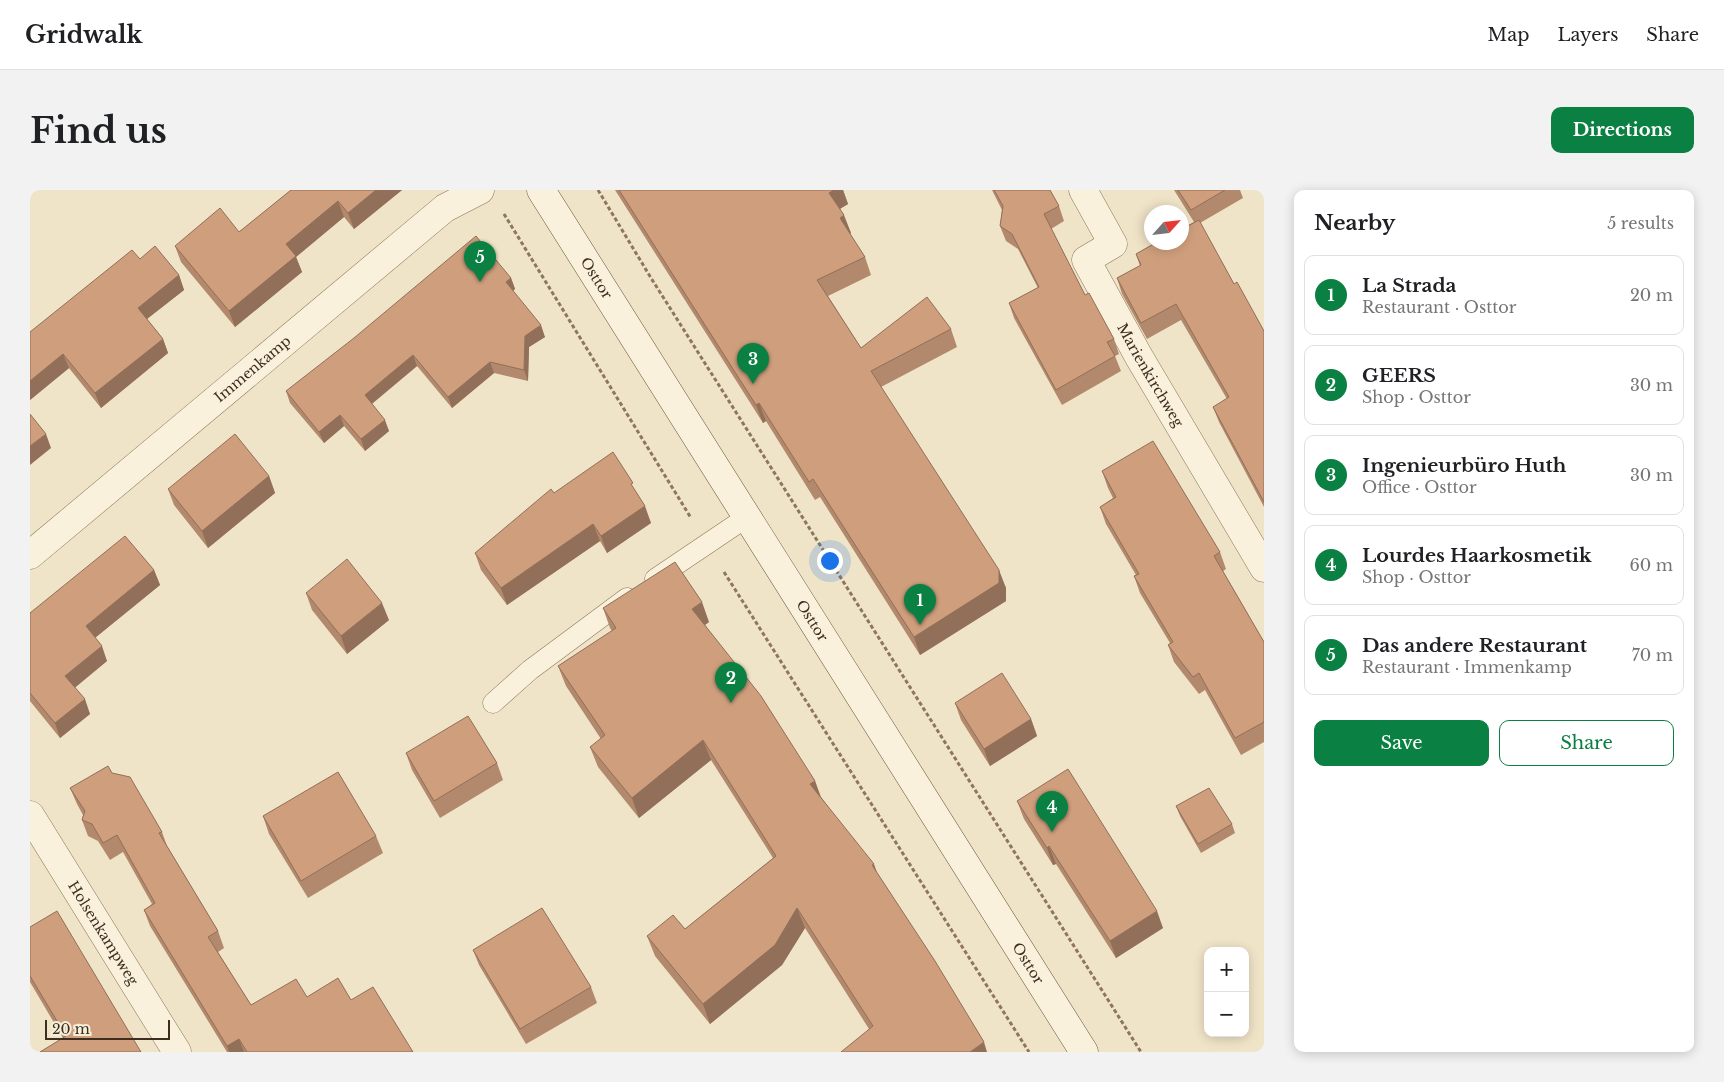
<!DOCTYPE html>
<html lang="en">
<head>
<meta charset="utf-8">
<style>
  body { margin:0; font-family:"Libre Baskerville",serif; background:#f2f2f2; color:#202124 }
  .controls { position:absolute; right:15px; bottom:15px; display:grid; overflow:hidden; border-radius:10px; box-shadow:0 2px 12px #0003 }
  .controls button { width:45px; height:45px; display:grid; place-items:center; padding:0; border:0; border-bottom:1px solid #e0e0e0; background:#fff; color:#202124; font:25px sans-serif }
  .compass { position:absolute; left:1114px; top:15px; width:45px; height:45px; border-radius:50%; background:#fff; box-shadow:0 2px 12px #0003; rotate:63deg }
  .scale { position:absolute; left:15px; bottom:12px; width:125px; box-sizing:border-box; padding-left:5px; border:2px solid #3d2e20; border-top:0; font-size:14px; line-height:18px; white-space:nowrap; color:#3d2e20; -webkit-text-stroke:4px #f7eed8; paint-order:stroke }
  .you { position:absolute; left:799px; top:370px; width:18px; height:18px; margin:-12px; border:4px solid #fff; border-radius:50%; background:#1a73e8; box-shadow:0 0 0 8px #1a73e833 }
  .badge { display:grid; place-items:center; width:32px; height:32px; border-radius:50%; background:#0b8043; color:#fff; font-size:16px; font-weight:700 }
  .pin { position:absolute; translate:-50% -41px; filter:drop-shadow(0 1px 2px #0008) }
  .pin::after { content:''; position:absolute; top:26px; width:18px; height:15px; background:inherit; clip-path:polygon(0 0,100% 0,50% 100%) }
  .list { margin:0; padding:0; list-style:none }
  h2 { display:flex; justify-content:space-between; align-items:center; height:65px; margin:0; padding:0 20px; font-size:21px }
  h2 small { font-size:16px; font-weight:400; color:#757577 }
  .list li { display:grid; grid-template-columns:32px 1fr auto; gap:15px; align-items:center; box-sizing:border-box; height:80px; margin:0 10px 10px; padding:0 10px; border:1px solid #e0e0e0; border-radius:10px }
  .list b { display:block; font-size:19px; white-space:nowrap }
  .list p { margin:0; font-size:16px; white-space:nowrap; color:#757577 }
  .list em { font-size:16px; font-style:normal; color:#757577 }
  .actions { display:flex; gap:10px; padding:15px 20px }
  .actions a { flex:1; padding:11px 0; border:1px solid #0b8043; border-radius:10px; text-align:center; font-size:18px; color:#0b8043 }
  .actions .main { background:#0b8043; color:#fff }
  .map { position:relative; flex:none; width:1234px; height:862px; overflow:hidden; border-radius:10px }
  header { display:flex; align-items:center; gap:30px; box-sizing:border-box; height:70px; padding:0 25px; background:#fff; border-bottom:1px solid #e0e0e0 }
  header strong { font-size:24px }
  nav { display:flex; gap:28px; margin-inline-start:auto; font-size:18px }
  .intro { display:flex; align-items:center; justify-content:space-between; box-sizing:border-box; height:120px; padding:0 30px }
  h1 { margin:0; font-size:35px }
  .button { padding:12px 22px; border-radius:10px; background:#0b8043; color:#fff; font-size:18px; font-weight:700 }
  main { display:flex; gap:30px; padding:0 30px }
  aside { flex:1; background:#fff; border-radius:10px; box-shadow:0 2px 12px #0003 }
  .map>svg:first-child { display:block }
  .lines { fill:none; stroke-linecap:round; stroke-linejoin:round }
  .lane-casing { stroke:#8d765c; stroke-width:21 }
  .street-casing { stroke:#8d765c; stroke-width:29 }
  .secondary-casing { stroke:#6f573f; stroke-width:29 }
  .path { stroke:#8d765c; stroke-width:3; stroke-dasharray:4 2.5; stroke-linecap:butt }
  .lane { stroke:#faf1dc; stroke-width:20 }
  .street { stroke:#faf1dc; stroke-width:28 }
  .secondary { stroke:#faf1dc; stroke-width:28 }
  .wall { fill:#b2896c }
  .shaded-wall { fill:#916f58 }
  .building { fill:#cf9f7d; stroke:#916f58 }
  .labels { text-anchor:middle; stroke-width:5; stroke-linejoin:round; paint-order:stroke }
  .street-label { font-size:14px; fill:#3d2e20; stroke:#f7eed8 }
</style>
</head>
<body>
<header>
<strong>Gridwalk</strong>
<nav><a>Map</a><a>Layers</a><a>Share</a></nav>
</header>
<div class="intro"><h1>Find us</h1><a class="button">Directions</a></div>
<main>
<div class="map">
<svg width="1234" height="862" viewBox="0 0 1234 862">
  <rect width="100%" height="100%" fill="#f0e4c8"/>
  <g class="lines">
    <defs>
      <g id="lane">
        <path d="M625 389 717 327"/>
        <path d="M463 513 500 480 597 408"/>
      </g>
      <g id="street">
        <path id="s1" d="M1053 0 1083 54 1056 70 1109 167 1234 378"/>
        <path id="s2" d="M0 365 415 18 450 0"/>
        <path id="s3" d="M0 625 147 862"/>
      </g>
      <g id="secondary">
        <path id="s4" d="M511 0 1054 862"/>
      </g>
    </defs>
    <!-- lane casing -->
    <use href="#lane" class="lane-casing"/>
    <!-- street casing -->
    <use href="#street" class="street-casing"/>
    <!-- secondary casing -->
    <use href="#secondary" class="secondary-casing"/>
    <!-- path -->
    <g class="path">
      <path d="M568 0 621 88 1111 862"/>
      <path d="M474 24 661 328"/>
      <path d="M694 382 999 862"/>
    </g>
    <!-- lane -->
    <use href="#lane" class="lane"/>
    <!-- street -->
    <use href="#street" class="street"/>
    <!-- secondary -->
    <use href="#secondary" class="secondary"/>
  </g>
  <!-- wall -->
  <g class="wall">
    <path d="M261 0H372L324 39 314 27 266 67 272 82 205 137 151 72 145 56 209 42Z"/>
    <path d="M585 0H813L818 14 810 19 821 43 820 44 835 67 841 85 798 106 831 158 921 139 927 157 851 197 976 398V411L890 465 790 307 785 310 736 231 733 233Z"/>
    <path d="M962 0H1020L1029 16 1034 31 1021 39 1055 105 1084 149 1089 164 1085 166 1091 181 1032 215 984 128 979 113 1008 98 988 59 976 51 970 36 972 20Z"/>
    <path d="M1144 0H1210L1213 8 1170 33 1204 94 1234 141V317L1189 232 1183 217 1197 209 1151 130 1117 149 1092 104 1087 88 1110 76 1106 64 1164 32Z"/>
    <path d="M110 69 149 85 154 100 117 129 133 149 138 163 71 218 39 178 0 210V142Z"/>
    <path d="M481 88 485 99 483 101 515 147 499 157 498 191 464 183 422 218 387 176 342 214 359 241 335 261 314 236 294 253 260 213 256 201Z"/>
    <path d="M1072 281 1190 362 1196 379 1193 381 1234 452V552L1211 565 1175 500 1169 504 1144 472 1138 455 1140 453 1110 403 1104 386 1106 385 1076 334 1070 317 1083 308 1078 298Z"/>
    <path d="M239 286 245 303 178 358 144 315 138 299Z"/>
    <path d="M524 303H607L621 333 577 363 570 351 477 415 451 380 445 363Z"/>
    <path d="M124 380 130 395 65 448 77 471 45 497 60 524 30 548 0 511V423Z"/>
    <path d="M276 403 359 430 317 464 282 420Z"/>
    <path d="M573 418 679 432 675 435 785 591 791 607 848 685 954 852 839 839 775 738 752 775 680 834 625 766 617 746 655 739 743 668 681 570 609 628 568 577 560 557 571 549 536 496 528 476 582 441 580 438Z"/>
    <path d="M925 513 1001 529 1007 546 960 576 931 530Z"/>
    <path d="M376 563 467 573 473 590 410 628 382 580Z"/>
    <path d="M82 583 132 642 137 656 188 741 194 758 188 762 221 815 277 807 321 810 383 862H197L120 736 114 720 122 714 93 662 80 670 68 651 58 646 52 630 53 625 47 614 40 598Z"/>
    <path d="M987 611 1133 738 1086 768 1026 674 1023 675 994 629Z"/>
    <path d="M1146 616 1202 634 1205 643 1171 663 1150 626Z"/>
    <path d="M233 626 346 646 353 663 278 708 239 644Z"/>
    <path d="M0 737 111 862 33 848 0 792Z"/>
    <path d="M443 760 561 797 567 813 496 854 449 775Z"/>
  </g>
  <!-- shaded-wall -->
  <g class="shaded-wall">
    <path d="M346 0H372L324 39 318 23Z"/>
    <path d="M804 0H813L818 14 806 21 799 3Z"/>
    <path d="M308 11 314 27 266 67 272 82 205 137 199 121 256 54Z"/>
    <path d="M814 25 821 43 817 46 810 28Z"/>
    <path d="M149 85 154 100 113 132 108 118Z"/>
    <path d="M481 88 485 99 480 103 476 92Z"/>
    <path d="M511 135 515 147 499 157 498 191 494 180 495 146Z"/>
    <path d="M133 149 138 163 71 218 65 203Z"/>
    <path d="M33 164 39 178 0 210V191Z"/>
    <path d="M383 165 387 176 339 216 335 205Z"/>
    <path d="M460 172 464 183 422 218 418 207Z"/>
    <path d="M729 213 736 231 733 233 726 215Z"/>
    <path d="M310 225 314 236 294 253 289 242Z"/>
    <path d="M355 230 359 241 335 261 331 249Z"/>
    <path d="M16 244 21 258 0 275V256Z"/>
    <path d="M239 286 245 303 178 358 172 341Z"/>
    <path d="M615 316 621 333 577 363 571 346Z"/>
    <path d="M563 334 570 351 477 415 471 398Z"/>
    <path d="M124 380 130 395 61 451 56 436Z"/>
    <path d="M969 380 976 398V411L890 465 884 447Z"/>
    <path d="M672 412 679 432 669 439 662 419Z"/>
    <path d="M352 413 359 430 317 464 311 446Z"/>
    <path d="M72 456 77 471 41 501 35 486Z"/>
    <path d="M55 509 60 524 30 548 25 533Z"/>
    <path d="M1001 529 1007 546 960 576 954 559Z"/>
    <path d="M673 550 681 570 609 628 602 608Z"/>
    <path d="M785 591 792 611 780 594Z"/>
    <path d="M1019 656 1026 674 1023 675 1017 658Z"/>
    <path d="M844 674 851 694 842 675Z"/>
    <path d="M767 718 775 738 752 775 680 834 673 814Z"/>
    <path d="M1127 721 1133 738 1086 768 1080 751Z"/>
    <path d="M209 849 214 862H199L197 856Z"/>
    <path d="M954 852 957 862H940Z"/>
  </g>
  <!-- building -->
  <g class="building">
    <path d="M261 0H346L318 23 308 11 256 54 266 66 199 121 145 56 190 18 209 42Z"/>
    <path d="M589 0H804L799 3 814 25 810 28 835 67 787 90 831 158 897 107 921 139 841 181 969 380V393L884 447 783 289 779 292 729 213 726 215Z"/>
    <path d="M964 0H1020L1029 16 1014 24 1055 105 1059 103 1084 149 1077 152 1085 166 1026 200 979 113 1009 97 982 44 970 36 973 16Z"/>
    <path d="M1148 0H1195L1161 20Z"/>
    <path d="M1169 30 1204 94 1207 92 1234 141V312L1183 217 1199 207 1146 114 1111 133 1087 88 1111 75 1106 64 1127 52H1152V39Z"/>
    <path d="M446 46 481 88 476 92 511 135 495 146 494 180 460 172 418 207 383 165 335 205 355 230 331 249 310 225 289 242 256 201 324 148Z"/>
    <path d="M125 56 149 85 108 118 133 149 65 203 33 164 0 191V142L102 60 110 69Z"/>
    <path d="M0 224 16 244 0 256Z"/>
    <path d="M205 244 239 286 172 341 138 299Z"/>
    <path d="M1123 251 1190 362 1184 366 1234 452V532L1205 548 1169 483 1163 487 1138 455 1143 452 1104 386 1109 384 1070 317 1086 307 1072 281Z"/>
    <path d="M583 262 603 293 601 294 615 316 571 346 563 334 471 398 445 363 521 299 524 303Z"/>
    <path d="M95 346 124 380 56 436 72 456 35 486 55 509 25 533 0 503V423Z"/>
    <path d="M317 369 352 413 311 446 276 403Z"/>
    <path d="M645 372 672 412 662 419 731 506 785 591 780 594 844 674 842 675 905 771 954 852 940 862H811L843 836 767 718 745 755 673 814 617 746 643 725 655 739 746 666 673 550 602 608 560 557 575 545 528 476 586 438 573 418Z"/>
    <path d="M972 483 1001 529 954 559 925 513Z"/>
    <path d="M438 526 467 573 404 611 376 563Z"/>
    <path d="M78 576 82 583 100 587 132 642 129 643 188 741 178 747 221 815 266 789 277 807 308 788 321 810 343 797 383 862H217L209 849 197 856 114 720 125 713 87 645 73 653 62 634 52 630 55 621 40 598Z"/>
    <path d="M1038 579 1127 721 1080 751 1019 656 1017 658 987 611Z"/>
    <path d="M308 582 346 646 271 691 233 626Z"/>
    <path d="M1179 598 1202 634 1168 654 1146 616Z"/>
    <path d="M512 718 561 797 490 839 443 760Z"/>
    <path d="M27 721 111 862H10L36 846 0 786V737Z"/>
  </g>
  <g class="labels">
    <!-- street labels -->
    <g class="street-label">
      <text dy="5" stroke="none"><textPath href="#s4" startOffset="104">Osttor</textPath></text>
      <text dy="5" stroke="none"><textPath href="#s2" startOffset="290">Immenkamp</textPath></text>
      <text dy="5" stroke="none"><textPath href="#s1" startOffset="225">Marienkirchweg</textPath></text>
      <text dy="5" stroke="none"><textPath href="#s4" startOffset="509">Osttor</textPath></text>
      <text dy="5" stroke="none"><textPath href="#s3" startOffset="139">Holsenkampweg</textPath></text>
      <text dy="5" stroke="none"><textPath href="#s4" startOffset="914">Osttor</textPath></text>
    </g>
  </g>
</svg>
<div class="controls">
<button>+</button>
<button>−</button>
</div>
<svg class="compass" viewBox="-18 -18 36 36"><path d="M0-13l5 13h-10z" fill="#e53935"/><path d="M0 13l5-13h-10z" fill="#757577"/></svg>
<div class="scale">20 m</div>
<div class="you"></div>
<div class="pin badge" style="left:890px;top:435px">1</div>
<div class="pin badge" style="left:701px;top:513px">2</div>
<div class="pin badge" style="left:723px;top:194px">3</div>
<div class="pin badge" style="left:1022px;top:642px">4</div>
<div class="pin badge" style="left:450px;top:92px">5</div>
</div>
<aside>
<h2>Nearby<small>5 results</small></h2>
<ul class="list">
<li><span class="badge">1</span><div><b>La Strada</b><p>Restaurant · Osttor</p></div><em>20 m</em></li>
<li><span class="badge">2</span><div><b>GEERS</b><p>Shop · Osttor</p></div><em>30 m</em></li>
<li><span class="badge">3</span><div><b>Ingenieurbüro Huth</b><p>Office · Osttor</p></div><em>30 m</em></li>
<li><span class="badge">4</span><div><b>Lourdes Haarkosmetik</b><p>Shop · Osttor</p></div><em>60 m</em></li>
<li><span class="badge">5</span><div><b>Das andere Restaurant</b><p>Restaurant · Immenkamp</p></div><em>70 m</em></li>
</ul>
<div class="actions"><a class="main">Save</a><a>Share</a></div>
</aside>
</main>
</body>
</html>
